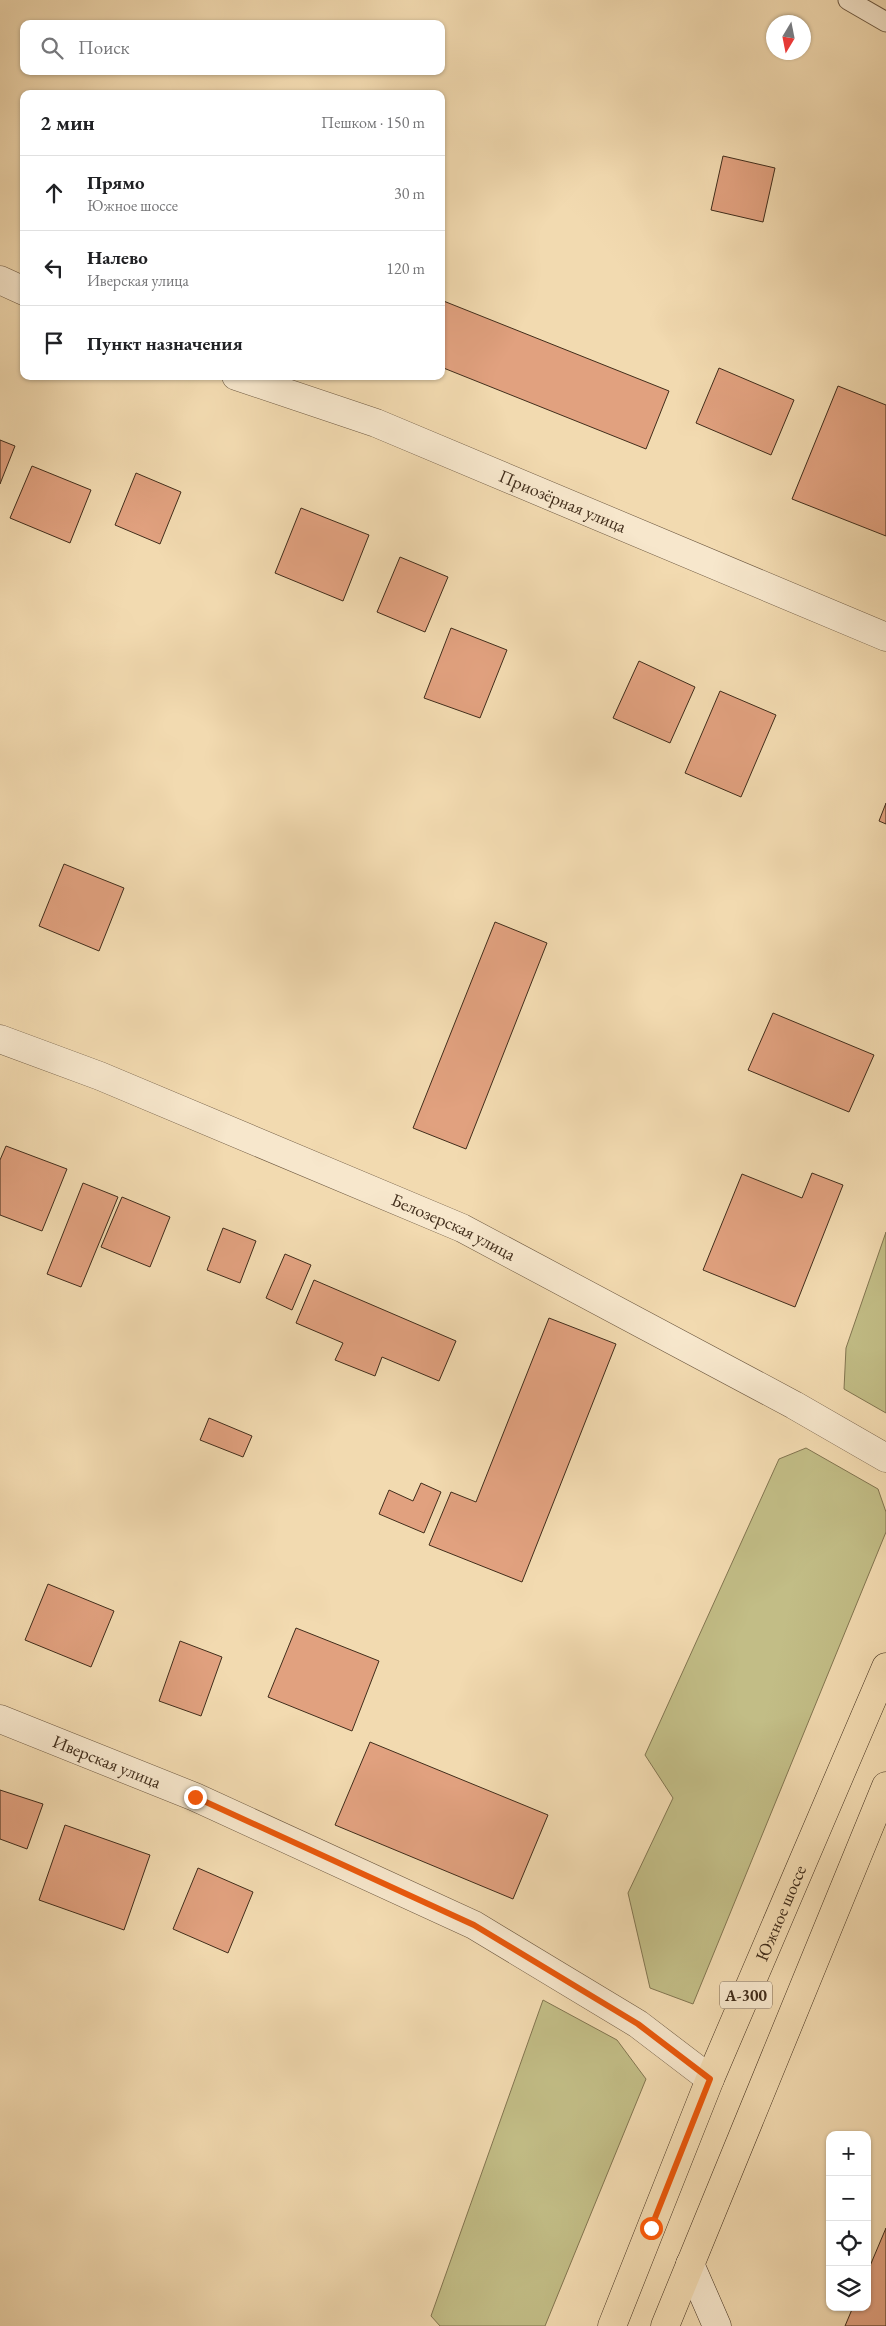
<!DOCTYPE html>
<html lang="ru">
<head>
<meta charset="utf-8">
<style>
  body { margin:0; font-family:"EB Garamond",serif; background:#f6f6f6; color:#202124 }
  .controls { position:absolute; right:15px; bottom:15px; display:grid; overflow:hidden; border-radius:10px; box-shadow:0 1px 4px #0004 }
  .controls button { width:45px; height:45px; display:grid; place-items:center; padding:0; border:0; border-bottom:1px solid #e0e0e0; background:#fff; color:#202124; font:25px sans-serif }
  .compass { position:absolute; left:766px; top:15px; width:45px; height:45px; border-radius:50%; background:#fff; box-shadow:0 1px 4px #0004; rotate:190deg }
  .stop { position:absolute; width:15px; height:15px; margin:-11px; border:4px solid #ea580c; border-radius:50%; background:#fff }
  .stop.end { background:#ea580c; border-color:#fff; box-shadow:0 1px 5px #0008 }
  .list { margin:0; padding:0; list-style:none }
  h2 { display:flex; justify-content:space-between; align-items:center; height:65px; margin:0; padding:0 20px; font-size:21px }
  h2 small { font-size:16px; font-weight:400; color:#757577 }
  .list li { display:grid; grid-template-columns:32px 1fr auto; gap:15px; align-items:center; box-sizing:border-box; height:75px; padding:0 20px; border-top:1px solid #e0e0e0 }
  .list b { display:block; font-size:19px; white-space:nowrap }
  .list p { margin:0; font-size:16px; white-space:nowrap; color:#757577 }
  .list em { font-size:16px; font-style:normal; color:#757577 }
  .icon { flex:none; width:28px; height:28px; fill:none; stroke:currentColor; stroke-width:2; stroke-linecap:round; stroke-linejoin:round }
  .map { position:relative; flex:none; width:886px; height:2326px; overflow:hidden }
  .search { position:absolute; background:#fff; box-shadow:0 1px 4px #0004; left:20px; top:20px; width:425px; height:55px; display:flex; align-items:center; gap:12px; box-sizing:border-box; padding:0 18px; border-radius:10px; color:#757577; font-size:19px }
  .panel { position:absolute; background:#fff; box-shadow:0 1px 4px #0004; left:20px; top:90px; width:425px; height:290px; border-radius:10px }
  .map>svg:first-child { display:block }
  .green { fill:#c2bd86; stroke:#827550 }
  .building { fill:#e1a17f; stroke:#412d1b }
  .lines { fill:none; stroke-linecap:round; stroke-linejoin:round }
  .lane-casing { stroke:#6d5840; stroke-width:21 }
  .street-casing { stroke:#6d5840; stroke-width:29 }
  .secondary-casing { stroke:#412d1b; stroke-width:29 }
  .primary-casing { stroke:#412d1b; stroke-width:29 }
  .lane { stroke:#f7e7cc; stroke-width:19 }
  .street { stroke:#f7e7cc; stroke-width:28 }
  .secondary { stroke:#f7e7cc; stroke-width:28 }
  .primary { stroke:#f2dab0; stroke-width:28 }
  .route { stroke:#ea580c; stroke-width:6 }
  .labels { text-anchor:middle; stroke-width:4.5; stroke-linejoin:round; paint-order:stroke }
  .shield { fill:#f7e7cc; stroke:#786550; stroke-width:1 }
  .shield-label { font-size:16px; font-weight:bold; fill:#412d1b }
  .street-label { font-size:18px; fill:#412d1b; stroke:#f7e7cc }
</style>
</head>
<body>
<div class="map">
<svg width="886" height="2326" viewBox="0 0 886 2326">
  <rect width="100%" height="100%" fill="#f2dab0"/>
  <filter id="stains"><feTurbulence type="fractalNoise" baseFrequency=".004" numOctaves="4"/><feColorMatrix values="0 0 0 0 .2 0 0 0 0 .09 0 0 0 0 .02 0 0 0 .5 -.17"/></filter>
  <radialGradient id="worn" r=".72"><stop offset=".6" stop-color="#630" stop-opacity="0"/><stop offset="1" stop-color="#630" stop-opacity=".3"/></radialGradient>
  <!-- green -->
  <g class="green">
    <path d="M886 1232V1413L844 1389 846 1348Z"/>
    <path d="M806 1448 878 1489 886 1512V1532L693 2004 650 1988 628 1893 673 1798 645 1755 779 1459Z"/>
    <path d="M543 2000 617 2040 646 2079 545 2326H440L431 2316Z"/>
  </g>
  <!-- building -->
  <g class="building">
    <path d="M723 156 775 168 763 222 711 210Z"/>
    <path d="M441 300 669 391 646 449 441 367Z"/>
    <path d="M719 368 794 400 771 455 696 423Z"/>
    <path d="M838 386 886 405V536L792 499Z"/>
    <path d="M0 440 15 446 0 484Z"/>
    <path d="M32 466 91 490 70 543 10 518Z"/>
    <path d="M136 473 181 492 160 544 115 525Z"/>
    <path d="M301 508 369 535 343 601 275 573Z"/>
    <path d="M400 557 448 577 425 632 377 612Z"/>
    <path d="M451 628 507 650 480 718 424 698Z"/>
    <path d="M639 661 695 687 670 743 613 718Z"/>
    <path d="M720 691 776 715 741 797 685 773Z"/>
    <path d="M886 803V824L879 821Z"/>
    <path d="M64 864 124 888 99 951 39 926Z"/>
    <path d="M495 922 547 943 466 1149 413 1128Z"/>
    <path d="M773 1013 874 1055 849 1112 748 1070Z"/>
    <path d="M6 1146 67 1169 42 1231 0 1215V1160Z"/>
    <path d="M812 1173 843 1185 795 1307 703 1270 742 1174 802 1198Z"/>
    <path d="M83 1183 118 1197 81 1287 47 1274Z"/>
    <path d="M122 1197 170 1217 150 1267 101 1247Z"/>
    <path d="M223 1228 256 1241 240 1283 207 1270Z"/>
    <path d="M285 1254 311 1265 292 1310 266 1298Z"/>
    <path d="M314 1280 456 1341 439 1381 382 1357 375 1376 335 1360 343 1343 296 1323Z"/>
    <path d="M549 1318 616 1344 522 1582 429 1545 451 1492 476 1502Z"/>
    <path d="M209 1418 252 1436 243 1457 200 1440Z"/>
    <path d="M421 1483 441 1492 424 1533 379 1514 389 1490 413 1501Z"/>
    <path d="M48 1584 114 1611 91 1667 25 1640Z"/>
    <path d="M296 1628 379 1661 352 1731 268 1697Z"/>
    <path d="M180 1641 222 1657 201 1716 159 1701Z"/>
    <path d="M370 1742 548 1815 513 1899 335 1825Z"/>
    <path d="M0 1790 43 1804 27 1849 0 1839Z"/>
    <path d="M65 1825 150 1855 124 1930 39 1900Z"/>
    <path d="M198 1868 253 1892 228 1953 173 1929Z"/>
    <path d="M886 2228V2326H845L853 2307H867V2273Z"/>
  </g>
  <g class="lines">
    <defs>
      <path id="lane" d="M848 0 886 22"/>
      <g id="street">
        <path d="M0 280 24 291"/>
        <path id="s1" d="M236 376 376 423 886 637"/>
        <path id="s2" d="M0 1039 100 1076 462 1228 794 1405 886 1458"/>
        <path id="s3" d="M0 1719 195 1797 474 1925 638 2024 710 2079"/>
      </g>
      <path id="secondary" d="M690 2264 717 2326"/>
      <g id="primary">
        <path id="s4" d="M612 2326 710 2079 886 1667"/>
        <path d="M665 2326 886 1786"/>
      </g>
    </defs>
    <!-- lane casing -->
    <use href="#lane" class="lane-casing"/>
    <!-- street casing -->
    <use href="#street" class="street-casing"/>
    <!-- secondary casing -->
    <use href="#secondary" class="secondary-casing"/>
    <!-- primary casing -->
    <use href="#primary" class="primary-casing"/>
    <!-- lane -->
    <use href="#lane" class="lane"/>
    <!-- street -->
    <use href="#street" class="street"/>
    <!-- secondary -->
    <use href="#secondary" class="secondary"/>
    <!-- primary -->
    <use href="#primary" class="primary"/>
  </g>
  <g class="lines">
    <!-- route -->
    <path class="route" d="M195 1797 474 1925 638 2024 710 2079 651 2228"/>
  </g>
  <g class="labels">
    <!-- shield labels -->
    <rect class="shield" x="720" y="1981.5" width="52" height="27" rx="4"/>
    <g class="shield-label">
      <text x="746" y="2001">А-300</text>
    </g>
    <!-- street labels -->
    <g class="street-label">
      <text dy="6" stroke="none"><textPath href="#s1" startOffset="350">Приозёрная улица</textPath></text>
      <text dy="6" stroke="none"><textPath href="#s2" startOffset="491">Белозерская улица</textPath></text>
      <text dy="6" stroke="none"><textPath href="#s3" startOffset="115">Иверская улица</textPath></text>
      <text dy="6" stroke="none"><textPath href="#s4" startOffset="446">Южное шоссе</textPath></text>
    </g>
  </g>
  <rect width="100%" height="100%" filter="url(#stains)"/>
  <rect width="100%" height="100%" fill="url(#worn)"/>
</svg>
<div class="controls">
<button>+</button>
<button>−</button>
<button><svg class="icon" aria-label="locate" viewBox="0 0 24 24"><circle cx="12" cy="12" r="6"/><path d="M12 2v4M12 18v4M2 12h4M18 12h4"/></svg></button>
<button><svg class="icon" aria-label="layers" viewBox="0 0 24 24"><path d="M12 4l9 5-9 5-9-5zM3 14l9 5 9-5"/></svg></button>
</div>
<svg class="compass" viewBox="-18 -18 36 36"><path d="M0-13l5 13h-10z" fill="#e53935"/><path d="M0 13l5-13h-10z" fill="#757577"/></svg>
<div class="stop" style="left:651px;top:2228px"></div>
<div class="stop end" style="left:195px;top:1797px"></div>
<div class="search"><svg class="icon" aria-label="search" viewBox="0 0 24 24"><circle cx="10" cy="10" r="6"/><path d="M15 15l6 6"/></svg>Поиск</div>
<section class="panel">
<h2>2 мин<small>Пешком · 150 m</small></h2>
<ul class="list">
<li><svg class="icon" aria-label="ahead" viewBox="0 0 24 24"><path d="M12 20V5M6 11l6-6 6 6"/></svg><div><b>Прямо</b><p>Южное шоссе</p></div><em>30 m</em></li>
<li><svg class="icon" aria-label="left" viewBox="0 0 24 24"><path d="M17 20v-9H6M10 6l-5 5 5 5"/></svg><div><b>Налево</b><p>Иверская улица</p></div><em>120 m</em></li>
<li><svg class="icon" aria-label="arrive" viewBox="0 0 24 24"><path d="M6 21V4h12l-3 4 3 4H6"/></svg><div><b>Пункт назначения</b></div></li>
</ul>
</section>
</div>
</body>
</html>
